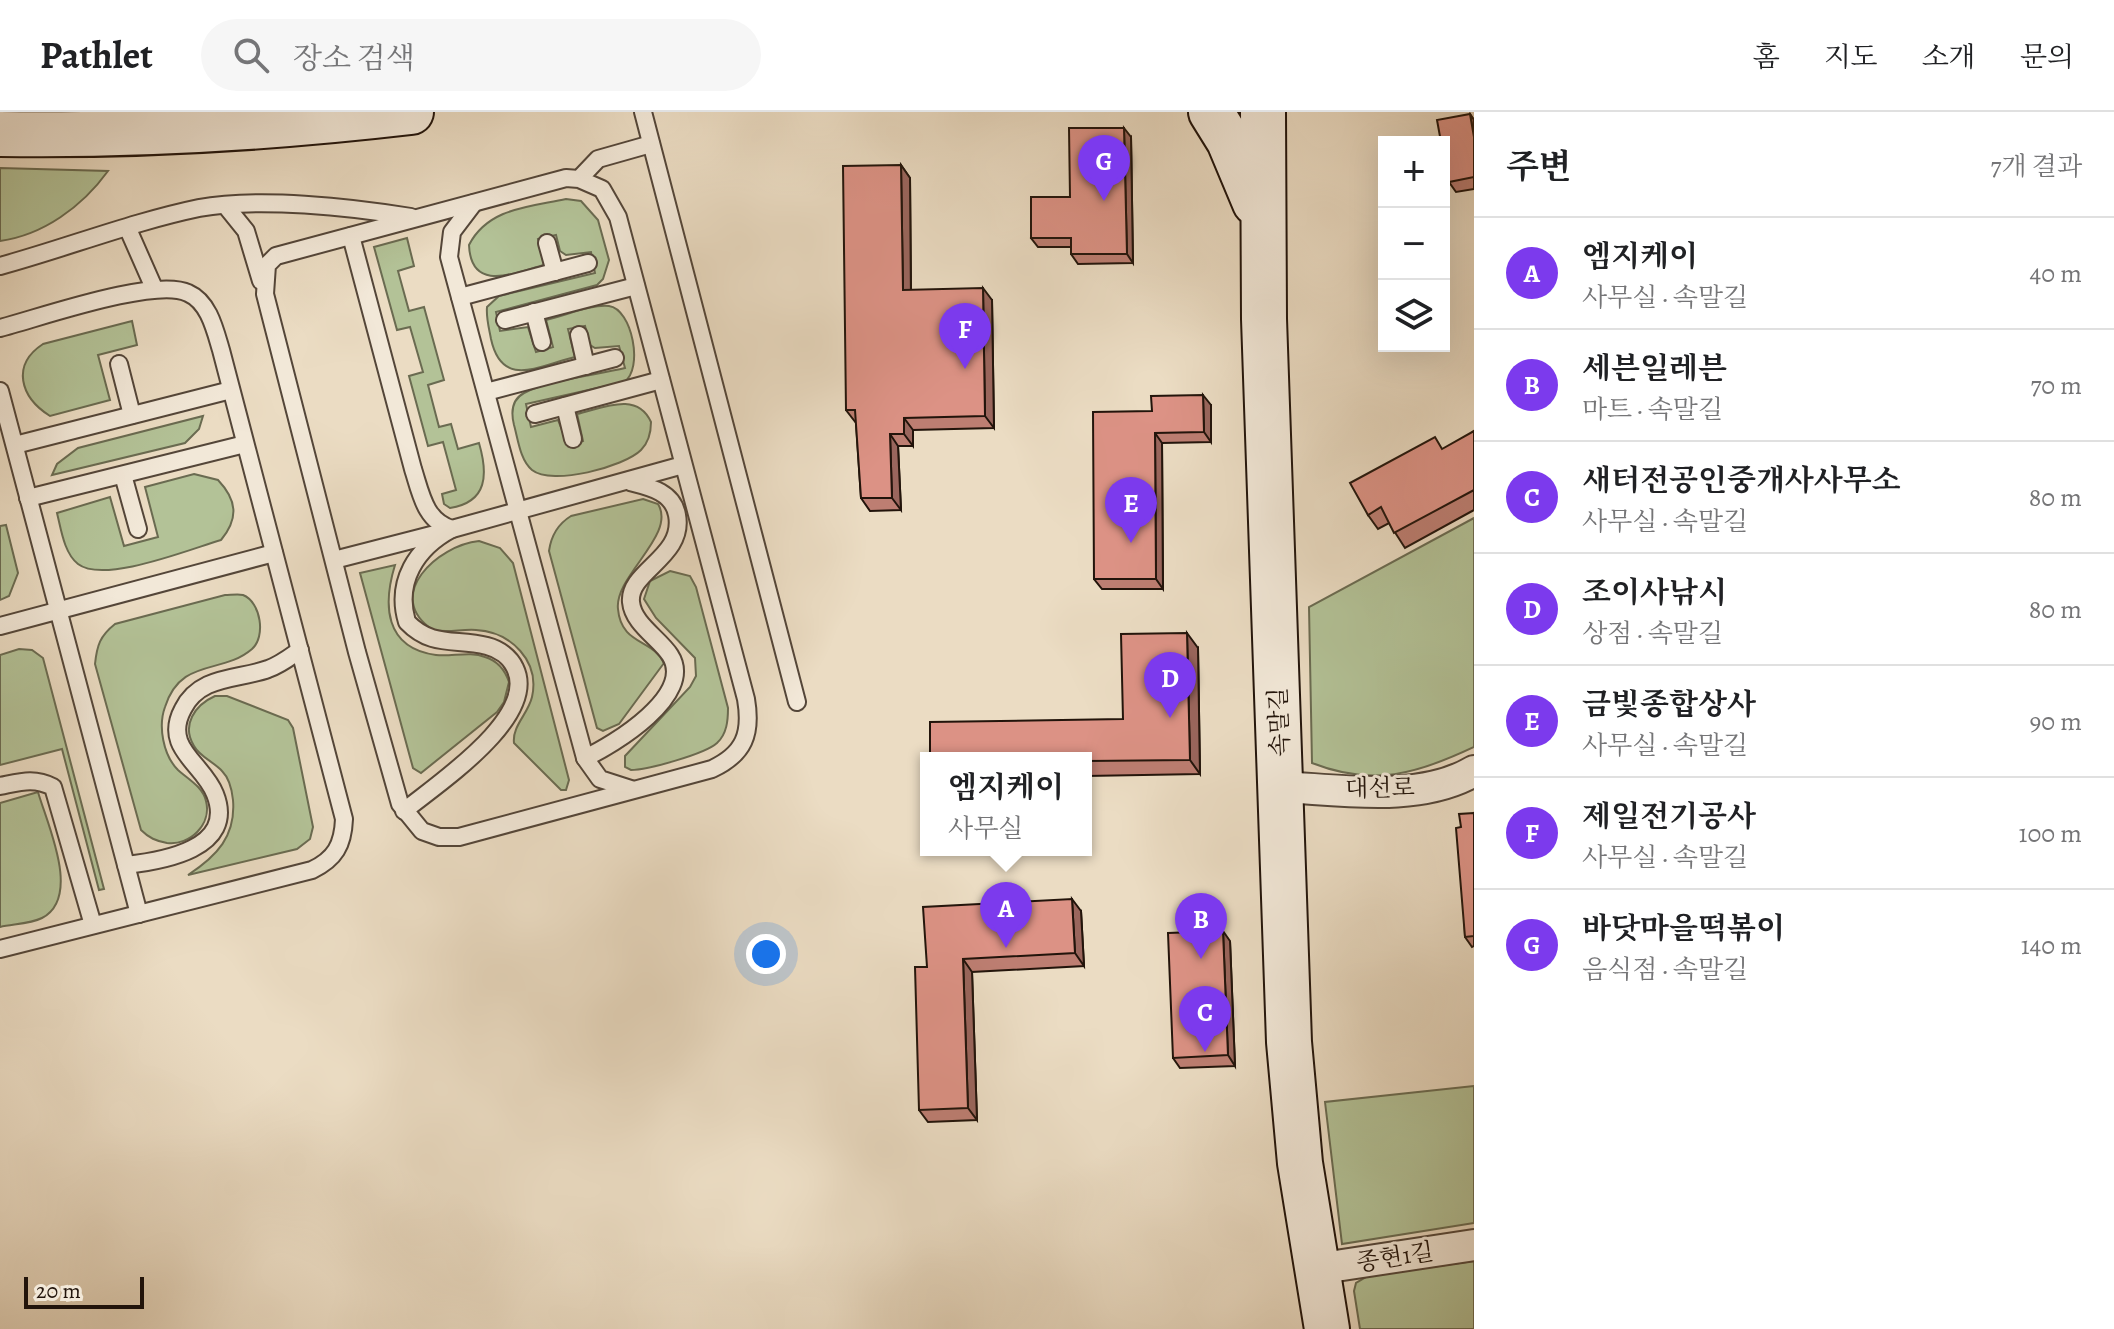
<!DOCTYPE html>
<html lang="ko">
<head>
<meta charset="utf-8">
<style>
  body { margin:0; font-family:Alegreya,"Noto Serif KR",serif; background:#f6f6f6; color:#202124 }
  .controls { position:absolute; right:24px; top:24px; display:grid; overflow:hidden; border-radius:0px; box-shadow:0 8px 32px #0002 }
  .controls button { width:72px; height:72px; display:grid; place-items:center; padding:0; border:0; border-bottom:2px solid #e0e0e0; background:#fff; color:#202124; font:40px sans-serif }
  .scale { position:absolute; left:24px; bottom:20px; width:120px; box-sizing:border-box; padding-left:8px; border:4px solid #22140b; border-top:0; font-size:22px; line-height:28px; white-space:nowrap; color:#22140b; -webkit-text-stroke:6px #f2e8d8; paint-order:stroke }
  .you { position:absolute; left:766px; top:842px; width:28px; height:28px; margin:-20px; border:6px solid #fff; border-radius:50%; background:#1a73e8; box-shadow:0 0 0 12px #1a73e833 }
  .badge { display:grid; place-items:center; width:52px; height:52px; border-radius:50%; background:#7c3aed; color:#fff; font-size:26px; font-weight:700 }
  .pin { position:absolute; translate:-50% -66px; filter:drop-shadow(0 2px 4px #0008) }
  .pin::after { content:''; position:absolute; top:42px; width:28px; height:24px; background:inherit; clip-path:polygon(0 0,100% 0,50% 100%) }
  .popup { position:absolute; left:920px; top:640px; width:172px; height:104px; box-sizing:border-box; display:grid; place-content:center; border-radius:0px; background:#fff; filter:drop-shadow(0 2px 6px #0005); font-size:26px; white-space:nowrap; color:#757577 }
  .popup b { font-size:30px; color:#202124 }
  .popup::after { content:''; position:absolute; left:50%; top:100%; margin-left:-16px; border:16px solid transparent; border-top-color:#fff }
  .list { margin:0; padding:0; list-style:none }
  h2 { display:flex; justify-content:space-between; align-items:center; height:104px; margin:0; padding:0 32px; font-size:34px }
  h2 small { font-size:26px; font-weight:400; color:#757577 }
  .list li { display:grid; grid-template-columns:52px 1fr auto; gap:24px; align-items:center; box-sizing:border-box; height:112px; padding:0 32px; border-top:2px solid #e0e0e0 }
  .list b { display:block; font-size:30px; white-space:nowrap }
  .list p { margin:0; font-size:26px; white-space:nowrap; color:#757577 }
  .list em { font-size:26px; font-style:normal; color:#757577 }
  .icon { flex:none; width:44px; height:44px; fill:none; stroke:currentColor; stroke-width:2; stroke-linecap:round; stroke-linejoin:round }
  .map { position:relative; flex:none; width:1474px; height:1217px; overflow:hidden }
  header { display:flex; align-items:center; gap:48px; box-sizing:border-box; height:112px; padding:0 40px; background:#fff; border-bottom:2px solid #e0e0e0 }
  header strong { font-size:38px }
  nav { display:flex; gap:44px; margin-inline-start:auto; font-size:28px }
  .search { width:560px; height:72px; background:#f6f6f6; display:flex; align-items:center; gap:20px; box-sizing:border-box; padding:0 28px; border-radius:44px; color:#757577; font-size:30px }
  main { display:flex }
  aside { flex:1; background:#fff }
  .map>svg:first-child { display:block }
  .green { fill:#b3c297; stroke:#6a6b51; stroke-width:2 }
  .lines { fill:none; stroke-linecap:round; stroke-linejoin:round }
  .lane-casing { stroke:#544639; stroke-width:20 }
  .street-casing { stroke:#544639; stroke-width:34 }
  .secondary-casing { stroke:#22140b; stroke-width:48 }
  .lane { stroke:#f2e8d8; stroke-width:16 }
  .street { stroke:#f2e8d8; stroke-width:30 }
  .secondary { stroke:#f2e8d8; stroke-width:44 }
  .wall { fill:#bd7e72; stroke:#22140b; stroke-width:2 }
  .shaded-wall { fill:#9a665d; stroke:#22140b; stroke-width:2 }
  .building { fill:#dc9285; stroke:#22140b; stroke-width:2 }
  .labels { text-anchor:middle; stroke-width:6; stroke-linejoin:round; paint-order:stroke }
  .street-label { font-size:24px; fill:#22140b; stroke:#f2e8d8 }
</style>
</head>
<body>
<header>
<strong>Pathlet</strong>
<div class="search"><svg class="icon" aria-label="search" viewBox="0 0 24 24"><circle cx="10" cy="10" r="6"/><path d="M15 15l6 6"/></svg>장소 검색</div>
<nav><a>홈</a><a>지도</a><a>소개</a><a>문의</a></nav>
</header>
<main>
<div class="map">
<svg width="1474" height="1217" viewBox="0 0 1474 1217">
  <rect width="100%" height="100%" fill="#ebdcc3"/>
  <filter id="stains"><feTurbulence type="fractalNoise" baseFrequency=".0025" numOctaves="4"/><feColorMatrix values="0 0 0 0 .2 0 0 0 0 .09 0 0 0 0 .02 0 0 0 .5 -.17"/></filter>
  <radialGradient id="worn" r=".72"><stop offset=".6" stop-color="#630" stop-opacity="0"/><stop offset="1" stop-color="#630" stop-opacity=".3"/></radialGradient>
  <!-- green -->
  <g class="green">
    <path d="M0 56 108 59C82 95 43 123 0 129Z"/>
    <path d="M566 87 581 89 598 108 609 148 603 167 597 173 496 200 500 219 528 215 536 240 553 235 546 208C565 204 591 192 609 194 632 197 644 257 624 270L526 292 531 315 558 308 568 333 583 329 577 302C603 296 637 279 651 310 651 320 649 330 641 338 624 355 552 374 532 358 520 348 518 327 514 313 511 301 511 288 524 281 548 268 596 263 625 256L619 234 595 236 590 233 585 214 568 217 575 245C538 254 502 277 491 227 489 216 486 206 487 195L499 184 595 161 591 140 566 143 560 139 556 123 538 127 544 153C514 161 471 181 469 133 488 96 529 95 566 87Z"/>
    <path d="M407 126 414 154 398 159 409 199 424 195 444 268 428 273 439 315 451 312 458 337 479 331C488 362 488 390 450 396L444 392 442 382 456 378 443 330 428 334 409 264 423 260 410 215 397 218 374 135Z"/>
    <path d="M132 209 137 233 98 243 110 288 50 304C20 285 11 253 43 232Z"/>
    <path d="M203 304 199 317 185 331 52 363 57 352 78 336Z"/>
    <path d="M194 362 218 368C237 388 239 406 221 428 190 437 104 472 78 452 64 441 61 417 57 401L110 385 124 434 158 425 145 375Z"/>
    <path d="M643 387 658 392C677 423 614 464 618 497 621 533 653 527 664 551L619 612 603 619 597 616 549 439C551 424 558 412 571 404Z"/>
    <path d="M1474 406V635C1417 662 1373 675 1312 651L1309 495Z"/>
    <path d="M6 413 18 461 9 484 0 488V414Z"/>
    <path d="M479 429 500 436 513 451 569 668 566 678H561L514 631C512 614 528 602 532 585 540 549 511 520 476 518 461 517 448 521 433 518 382 484 438 433 479 429Z"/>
    <path d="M395 453C383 492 384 536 436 543 451 545 470 539 485 545 498 549 505 558 509 570L504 590 497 600 421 661 413 656 360 461Z"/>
    <path d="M670 459 690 464 696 475 728 596C728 608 727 622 717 631 705 642 647 658 631 658L625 655V644L690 575 696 564 695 546 656 506 644 487 650 469Z"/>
    <path d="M225 483C230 483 239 482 243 483 261 490 266 525 252 537 222 563 181 545 165 595 158 614 163 643 178 658 188 667 203 675 206 689 212 712 190 734 167 731 156 729 149 726 141 718L95 552C97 533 100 524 115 512Z"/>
    <path d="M19 537 32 538 43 546 104 777 99 778 62 637 0 653V543Z"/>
    <path d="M215 584H227L288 608 293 616 313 715 310 727 297 737 188 763C217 744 236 724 233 688 232 678 229 666 222 659 214 650 200 645 194 634 181 613 195 593 215 584Z"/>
    <path d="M38 680C47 712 82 785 42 806 30 812 13 812 0 815V691Z"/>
    <path d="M1474 974V1111L1342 1132 1325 990Z"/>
    <path d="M1474 1149V1217H1360L1354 1179 1356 1171 1368 1164Z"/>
  </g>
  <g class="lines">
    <defs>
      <g id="lane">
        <path d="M643 0 797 590"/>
        <path d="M579 67 602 77 618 105 746 587C752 622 744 642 712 657L459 725H439L422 719 400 692 357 540 265 182 267 153 276 144 566 66 579 67 598 47 651 32"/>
        <path d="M474 91 452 120 449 145 585 646 600 667 631 677"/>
        <path d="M225 93 246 119 261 169"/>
        <path d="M128 117 154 176"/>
        <path d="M351 124 413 357C421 382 425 409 452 417L683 353"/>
        <path d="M547 131 555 160"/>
        <path d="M0 154C66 136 132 110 199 96 258 85 351 95 411 105"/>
        <path d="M460 185 588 151"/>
        <path d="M534 200 542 230"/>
        <path d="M505 208 636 174"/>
        <path d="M0 216C39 206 155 165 188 181 209 190 215 218 221 238L344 707C343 733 335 747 312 758L0 837"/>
        <path d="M579 223 586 254"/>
        <path d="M119 252 132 303"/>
        <path d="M0 279 139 802"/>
        <path d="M486 280 615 246"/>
        <path d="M565 294 573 327"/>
        <path d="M535 302 661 268"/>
        <path d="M15 333 231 278"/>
        <path d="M123 363 138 417"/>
        <path d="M28 386 245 332"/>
        <path d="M334 448 439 421"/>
        <path d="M0 514 274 441"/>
        <path d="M585 646C613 633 696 583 670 543 659 526 633 512 631 490 628 459 685 445 677 403 673 380 650 375 630 370"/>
        <path d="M0 674C20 670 34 665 53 675L93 813"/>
        <path d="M404 699C437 672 539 605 515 556 510 545 499 537 487 534 456 526 432 536 407 510 395 470 416 436 452 417"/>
        <path d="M126 753C162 749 237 737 215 682 203 651 162 636 183 597 200 563 238 568 268 557 280 553 290 545 300 538"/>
      </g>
      <g id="street">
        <path d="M1282 675C1342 678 1420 691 1474 659"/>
        <path d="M1316 1157 1474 1133"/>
      </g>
      <g id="secondary">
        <path d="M1211 0 1229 29 1255 91"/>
        <path d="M1263 0 1264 207 1289 930 1300 1051 1327 1217"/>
        <path d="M0 22C138 24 274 16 411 0"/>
      </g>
    </defs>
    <!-- lane casing -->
    <use href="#lane" class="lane-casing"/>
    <!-- street casing -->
    <use href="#street" class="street-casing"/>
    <!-- secondary casing -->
    <use href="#secondary" class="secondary-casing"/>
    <!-- lane -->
    <use href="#lane" class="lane"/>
    <!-- street -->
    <use href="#street" class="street"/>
    <!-- secondary -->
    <use href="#secondary" class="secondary"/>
  </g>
  <!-- wall -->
  <g class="wall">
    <path d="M1470 2 1474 8V77L1456 80 1449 70Z"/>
    <path d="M1131 25 1133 151 1078 152 1071 142V135H1038L1031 126 1070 85Z"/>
    <path d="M901 53 910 66 911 178 992 188 994 316 913 318V334H898L901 398 870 399 861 386 856 311 846 298Z"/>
    <path d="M1211 293V330L1162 331 1163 477H1102L1094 467 1152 299Z"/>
    <path d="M1474 319V398L1405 436 1389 411 1378 417 1368 403Z"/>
    <path d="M1198 536 1200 662 1086 664V646L1123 607Z"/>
    <path d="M1474 701V834L1472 835 1465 825 1461 715Z"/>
    <path d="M1081 799 1084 854 972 860 977 1008 928 1010 919 998 927 855Z"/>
    <path d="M1230 829 1235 954 1180 956 1173 946Z"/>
  </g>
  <!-- shaded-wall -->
  <g class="shaded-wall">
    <path d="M1470 2 1474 8V25Z"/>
    <path d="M1124 16 1131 25 1133 151 1127 142Z"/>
    <path d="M901 53 910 66 911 190 903 178Z"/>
    <path d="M983 176 992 188 994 316 985 304Z"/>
    <path d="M1203 283 1211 293V330L1204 320Z"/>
    <path d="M904 306 913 318V334L904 322Z"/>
    <path d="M1155 321 1162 331 1163 477 1156 467Z"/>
    <path d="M890 322 898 334 901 398 892 386Z"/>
    <path d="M1187 521 1198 536 1200 662 1190 648Z"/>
    <path d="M1072 787 1081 799 1084 854 1075 841Z"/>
    <path d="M1223 819 1230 829 1235 954 1228 943Z"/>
    <path d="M963 847 972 860 977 1008 968 996Z"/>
  </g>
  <!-- building -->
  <g class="building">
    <path d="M1470 2 1474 25V65L1449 70 1444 45V30H1441L1437 8Z"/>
    <path d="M1069 16H1124L1127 142H1071V126H1031V85H1070Z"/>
    <path d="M901 53 903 178 983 176 985 304 904 306V322H890L892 386H861L855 298H846L843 54Z"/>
    <path d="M1203 283 1204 320 1155 321 1156 467H1094L1093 300 1152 299 1151 284Z"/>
    <path d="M1474 319V378L1394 421 1381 395 1368 403 1350 371 1435 325 1442 337Z"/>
    <path d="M1187 521 1190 648 1086 649V646H930V610L1123 607 1121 522Z"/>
    <path d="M1474 701V824L1465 825 1456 716 1461 715 1459 702Z"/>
    <path d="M1072 787 1075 841 963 847 968 996 919 998 915 855H927L923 795Z"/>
    <path d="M1223 819 1228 943 1173 946 1168 821Z"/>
  </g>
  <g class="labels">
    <!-- street labels -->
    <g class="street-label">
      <text transform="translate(1279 610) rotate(-92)" y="8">속말길</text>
      <text transform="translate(1380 676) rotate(-1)" y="8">대선로</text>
      <text transform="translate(1395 1145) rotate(-9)" y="8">종현1길</text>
    </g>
  </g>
  <rect width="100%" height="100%" filter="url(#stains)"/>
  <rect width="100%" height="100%" fill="url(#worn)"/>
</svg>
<div class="controls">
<button>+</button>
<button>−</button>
<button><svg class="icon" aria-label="layers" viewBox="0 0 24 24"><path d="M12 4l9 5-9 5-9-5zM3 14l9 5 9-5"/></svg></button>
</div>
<div class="scale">20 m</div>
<div class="you"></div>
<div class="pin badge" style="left:1006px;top:836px">A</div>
<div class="popup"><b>엠지케이</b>사무실</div>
<div class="pin badge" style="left:1201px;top:847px">B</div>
<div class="pin badge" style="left:1205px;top:940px">C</div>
<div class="pin badge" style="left:1170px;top:606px">D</div>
<div class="pin badge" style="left:1131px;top:431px">E</div>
<div class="pin badge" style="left:965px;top:257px">F</div>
<div class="pin badge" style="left:1104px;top:89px">G</div>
</div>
<aside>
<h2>주변<small>7개 결과</small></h2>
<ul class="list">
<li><span class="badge">A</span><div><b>엠지케이</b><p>사무실 · 속말길</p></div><em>40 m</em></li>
<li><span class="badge">B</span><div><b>세븐일레븐</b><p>마트 · 속말길</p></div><em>70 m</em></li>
<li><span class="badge">C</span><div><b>새터전공인중개사사무소</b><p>사무실 · 속말길</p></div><em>80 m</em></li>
<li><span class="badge">D</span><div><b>조이사낚시</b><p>상점 · 속말길</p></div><em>80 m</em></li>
<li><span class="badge">E</span><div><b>금빛종합상사</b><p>사무실 · 속말길</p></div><em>90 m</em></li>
<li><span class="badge">F</span><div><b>제일전기공사</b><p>사무실 · 속말길</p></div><em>100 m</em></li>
<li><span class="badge">G</span><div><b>바닷마을떡볶이</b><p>음식점 · 속말길</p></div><em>140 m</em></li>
</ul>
</aside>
</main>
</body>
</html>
